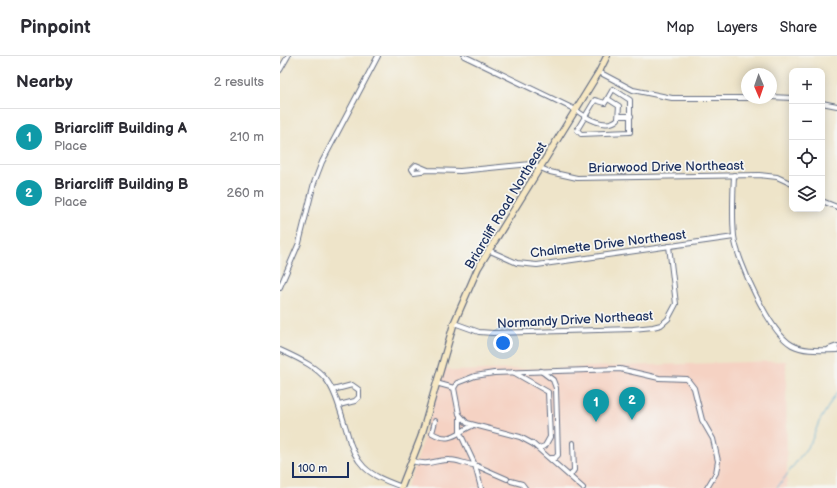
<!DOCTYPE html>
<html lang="en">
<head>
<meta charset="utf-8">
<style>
  body { margin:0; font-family:"Balsamiq Sans",sans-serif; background:#f7f7f7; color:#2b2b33 }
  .controls { position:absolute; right:12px; top:12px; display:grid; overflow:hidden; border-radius:8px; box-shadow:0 2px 10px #0003 }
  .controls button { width:36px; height:36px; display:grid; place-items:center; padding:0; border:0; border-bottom:1px solid #e1e1e2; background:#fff; color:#2b2b33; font:20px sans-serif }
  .compass { position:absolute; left:461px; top:12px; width:36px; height:36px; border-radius:50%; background:#fff; box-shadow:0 2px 10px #0003; rotate:178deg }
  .scale { position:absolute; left:12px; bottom:10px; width:57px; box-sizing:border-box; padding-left:4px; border:2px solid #1b2f5e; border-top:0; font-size:11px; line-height:14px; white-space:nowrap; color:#1b2f5e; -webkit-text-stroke:3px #f6f6f2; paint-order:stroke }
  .you { position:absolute; left:223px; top:287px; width:14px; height:14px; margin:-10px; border:3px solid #fff; border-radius:50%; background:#1a73e8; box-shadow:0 0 0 6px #1a73e833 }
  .badge { display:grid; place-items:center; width:26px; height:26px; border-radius:50%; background:#7c3aed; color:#fff; font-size:13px; font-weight:700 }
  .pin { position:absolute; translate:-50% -33px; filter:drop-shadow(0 1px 2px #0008) }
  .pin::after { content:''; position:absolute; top:21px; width:14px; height:12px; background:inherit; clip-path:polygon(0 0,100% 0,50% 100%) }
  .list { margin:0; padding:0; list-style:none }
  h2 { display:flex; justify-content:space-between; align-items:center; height:52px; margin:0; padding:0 16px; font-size:17px }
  h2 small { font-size:13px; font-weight:400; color:#7c7c81 }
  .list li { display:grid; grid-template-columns:26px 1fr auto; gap:12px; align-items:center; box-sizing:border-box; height:56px; padding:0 16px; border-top:1px solid #e1e1e2 }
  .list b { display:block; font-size:15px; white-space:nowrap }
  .list p { margin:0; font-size:13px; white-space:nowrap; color:#7c7c81 }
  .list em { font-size:13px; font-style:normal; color:#7c7c81 }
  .icon { flex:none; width:22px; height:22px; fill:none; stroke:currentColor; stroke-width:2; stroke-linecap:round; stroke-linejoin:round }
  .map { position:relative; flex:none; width:557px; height:432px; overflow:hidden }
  header { display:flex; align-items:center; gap:24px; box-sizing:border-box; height:56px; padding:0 20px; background:#fff; border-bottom:1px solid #e1e1e2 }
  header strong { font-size:19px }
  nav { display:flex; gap:22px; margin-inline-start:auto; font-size:14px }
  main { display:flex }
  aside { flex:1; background:#fff }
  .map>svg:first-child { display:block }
  .built { fill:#f5d2c3 }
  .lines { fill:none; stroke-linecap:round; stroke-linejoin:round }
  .stream { stroke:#55a7d0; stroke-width:1 }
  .minor-casing { stroke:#656e83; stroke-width:6 }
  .secondary-casing { stroke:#656e83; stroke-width:8 }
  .minor { stroke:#fff; stroke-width:4 }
  .secondary { stroke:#f7e8c3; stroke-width:5.5 }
  .labels { text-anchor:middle; stroke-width:3.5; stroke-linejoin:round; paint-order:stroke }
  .street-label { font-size:13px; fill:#1b2f5e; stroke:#f6f6f2 }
</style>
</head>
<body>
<header>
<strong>Pinpoint</strong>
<nav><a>Map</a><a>Layers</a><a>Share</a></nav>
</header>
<main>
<aside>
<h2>Nearby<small>2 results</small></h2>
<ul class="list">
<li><span class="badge" style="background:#0f9aa8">1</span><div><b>Briarcliff Building A</b><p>Place</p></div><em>210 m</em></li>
<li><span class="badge" style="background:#0f9aa8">2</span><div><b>Briarcliff Building B</b><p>Place</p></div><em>260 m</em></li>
</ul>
</aside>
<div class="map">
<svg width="557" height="432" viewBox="0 0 557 432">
  <rect width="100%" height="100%" fill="#f6f6f2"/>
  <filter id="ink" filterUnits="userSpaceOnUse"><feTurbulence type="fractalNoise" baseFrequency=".025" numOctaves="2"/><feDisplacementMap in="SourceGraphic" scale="8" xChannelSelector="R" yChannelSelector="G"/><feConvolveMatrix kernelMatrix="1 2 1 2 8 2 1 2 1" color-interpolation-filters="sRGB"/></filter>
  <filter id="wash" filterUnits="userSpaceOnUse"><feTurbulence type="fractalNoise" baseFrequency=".012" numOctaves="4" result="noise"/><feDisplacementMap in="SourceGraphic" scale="16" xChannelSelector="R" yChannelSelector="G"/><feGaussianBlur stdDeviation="0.9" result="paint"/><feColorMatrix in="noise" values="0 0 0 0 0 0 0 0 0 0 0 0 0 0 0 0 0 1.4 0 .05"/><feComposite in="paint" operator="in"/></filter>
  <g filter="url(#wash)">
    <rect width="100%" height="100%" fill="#eee4c9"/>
    <!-- built -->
    <path class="built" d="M506 305 507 432H126L138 401 163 311 175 315Z"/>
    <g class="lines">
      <!-- stream -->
      <path class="stream" d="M497 432 531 386 539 366 557 336"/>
    </g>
  </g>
  <g filter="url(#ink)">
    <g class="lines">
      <defs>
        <g id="minor">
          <path d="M184 0 296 54C306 62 326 74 338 63L339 50 328 43"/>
          <path d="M0 14 8 0"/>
          <path d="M319 16 353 34 392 42H467"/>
          <path d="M333 33 350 44V76L301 78 297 74 315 44 325 47Z"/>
          <path d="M491 41 512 42"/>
          <path d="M542 47 557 50"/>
          <path d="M339 60H351"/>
          <path d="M148 114 136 109 132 113 134 116 148 114 180 115 251 108 270 116 297 122 479 119 497 121 512 128"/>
          <path d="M454 119C453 139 452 160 454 180 457 205 490 277 512 289 525 296 542 294 557 294"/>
          <path d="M542 145 557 151"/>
          <path d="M208 194 237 207 257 209 454 181"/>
          <path d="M0 231 19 187 34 127 42 106 98 0"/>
          <path d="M174 267 199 276 213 277 353 273 373 271 381 269 388 263 396 248 389 190"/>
          <path d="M549 293 557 290"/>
          <path d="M0 294C51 317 51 324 67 376 70 389 75 402 84 411 94 421 109 426 122 431"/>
          <path d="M261 315 273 324 276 332 278 399 275 402H271"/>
          <path d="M233 316 268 336 270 381 265 390 259 392"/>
          <path d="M156 327 174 332 179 358 187 367 240 381 253 388 303 432"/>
          <path d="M174 332 177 327 195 320 214 317 340 313 379 322 407 323 414 332 422 364 433 383 438 405 436 417 427 432"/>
          <path d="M53 334 72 329 79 334V341L75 345 59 349"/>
          <path d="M155 365 152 377C171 388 177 376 192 370"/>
          <path d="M132 405C151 411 154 403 170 404 179 404 186 409 195 409L180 377V360"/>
          <path d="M290 420 294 414 293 387"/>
          <path d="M231 425 242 428 245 432"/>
          <path d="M201 432 195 409 227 423"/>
        </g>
        <path id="secondary" d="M121 432 141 381 174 267 198 212 319 16 327 0"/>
      </defs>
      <!-- minor casing -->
      <use href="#minor" class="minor-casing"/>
      <!-- secondary casing -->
      <use href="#secondary" class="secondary-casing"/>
      <!-- minor -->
      <use href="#minor" class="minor"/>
      <!-- secondary -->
      <use href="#secondary" class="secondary"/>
    </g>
  </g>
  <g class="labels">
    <!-- street labels -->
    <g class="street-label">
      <text transform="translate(386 110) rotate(-1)" y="5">Briarwood Drive Northeast</text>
      <text transform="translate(225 149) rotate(-59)" y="5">Briarcliff Road Northeast</text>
      <text transform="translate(328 187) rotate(-7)" y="5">Chalmette Drive Northeast</text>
      <text transform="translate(295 263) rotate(-3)" y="5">Normandy Drive Northeast</text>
    </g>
  </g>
</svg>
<div class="controls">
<button>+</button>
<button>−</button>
<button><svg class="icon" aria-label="locate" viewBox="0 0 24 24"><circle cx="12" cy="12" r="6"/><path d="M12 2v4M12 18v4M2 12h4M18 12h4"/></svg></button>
<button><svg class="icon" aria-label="layers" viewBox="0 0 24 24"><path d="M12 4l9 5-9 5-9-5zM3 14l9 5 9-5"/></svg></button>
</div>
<svg class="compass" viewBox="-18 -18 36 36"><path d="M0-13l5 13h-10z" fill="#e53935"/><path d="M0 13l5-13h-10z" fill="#7c7c81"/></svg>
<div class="scale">100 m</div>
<div class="you"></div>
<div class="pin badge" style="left:316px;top:366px;background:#0f9aa8">1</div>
<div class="pin badge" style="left:352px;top:364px;background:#0f9aa8">2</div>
</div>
</main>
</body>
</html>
